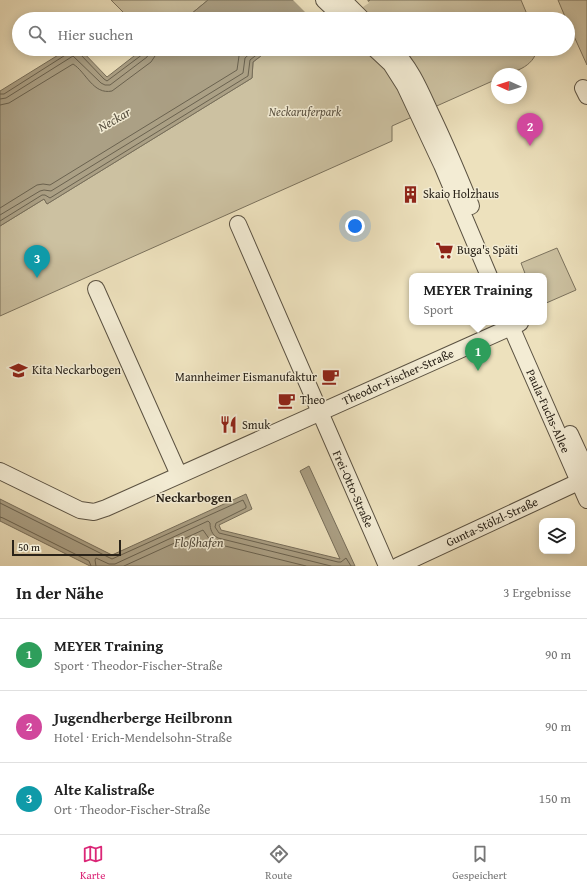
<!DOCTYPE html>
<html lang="de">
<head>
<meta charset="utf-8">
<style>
  body { margin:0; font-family:"Gentium Book Plus",serif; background:#f6f6f6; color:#222 }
  .controls { position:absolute; right:12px; bottom:12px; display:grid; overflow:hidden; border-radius:8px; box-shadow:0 2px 10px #0003 }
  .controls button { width:36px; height:36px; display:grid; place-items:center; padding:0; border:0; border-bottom:1px solid #e0e0e0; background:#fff; color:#222; font:20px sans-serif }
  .compass { position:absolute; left:491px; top:68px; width:36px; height:36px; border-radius:50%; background:#fff; box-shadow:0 2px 10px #0003; rotate:273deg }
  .scale { position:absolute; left:12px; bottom:10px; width:109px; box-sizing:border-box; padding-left:4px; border:2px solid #2a2319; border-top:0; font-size:11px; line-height:14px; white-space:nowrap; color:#2a2319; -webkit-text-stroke:3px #f3ecd4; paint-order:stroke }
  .you { position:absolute; left:355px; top:226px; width:14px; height:14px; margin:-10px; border:3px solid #fff; border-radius:50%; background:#1a73e8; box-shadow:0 0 0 6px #1a73e833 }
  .badge { display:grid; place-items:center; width:26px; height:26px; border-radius:50%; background:#db2777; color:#fff; font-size:13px; font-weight:700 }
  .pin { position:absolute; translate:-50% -33px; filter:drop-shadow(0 1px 2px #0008) }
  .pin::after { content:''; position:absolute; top:21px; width:14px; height:12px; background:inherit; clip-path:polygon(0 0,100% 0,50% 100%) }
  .popup { position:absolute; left:409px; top:273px; width:138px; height:52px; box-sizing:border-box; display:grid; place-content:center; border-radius:8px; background:#fff; filter:drop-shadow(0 1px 3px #0005); font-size:13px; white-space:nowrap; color:#767676 }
  .popup b { font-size:15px; color:#222 }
  .popup::after { content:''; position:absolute; left:50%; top:100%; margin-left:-8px; border:8px solid transparent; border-top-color:#fff }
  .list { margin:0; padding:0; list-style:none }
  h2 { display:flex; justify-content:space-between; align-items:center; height:52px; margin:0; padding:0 16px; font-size:17px }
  h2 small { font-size:13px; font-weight:400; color:#767676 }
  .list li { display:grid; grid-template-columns:26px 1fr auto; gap:12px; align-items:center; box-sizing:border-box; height:72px; padding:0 16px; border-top:1px solid #e0e0e0 }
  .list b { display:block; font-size:15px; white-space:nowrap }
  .list p { margin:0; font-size:13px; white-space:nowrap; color:#767676 }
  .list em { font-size:13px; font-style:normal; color:#767676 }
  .icon { flex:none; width:22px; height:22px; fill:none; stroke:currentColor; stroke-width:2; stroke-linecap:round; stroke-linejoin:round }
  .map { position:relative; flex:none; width:587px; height:566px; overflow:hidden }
  .search { position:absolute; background:#fff; box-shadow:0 2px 10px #0003; left:12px; right:12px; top:12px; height:44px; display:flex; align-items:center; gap:10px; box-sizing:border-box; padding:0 14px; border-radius:22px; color:#767676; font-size:15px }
  .sheet { height:268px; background:#fff }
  nav { display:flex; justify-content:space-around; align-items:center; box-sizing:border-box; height:56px; border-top:1px solid #e0e0e0; background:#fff; font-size:11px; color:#767676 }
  nav a { display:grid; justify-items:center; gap:2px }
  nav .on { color:#db2777 }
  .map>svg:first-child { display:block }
  .green { fill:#ccc1a1; stroke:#7b725d }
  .water { fill:#aba085; stroke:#776e5a }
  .pier { fill:#ede1bd }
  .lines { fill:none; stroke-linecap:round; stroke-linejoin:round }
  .shore { stroke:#6a624f; stroke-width:1 }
  .street-casing { stroke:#5b5242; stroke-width:18 }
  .street { stroke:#f3ecd4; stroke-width:16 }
  .labels { text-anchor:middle; stroke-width:3; stroke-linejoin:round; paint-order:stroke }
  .park-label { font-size:12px; font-style:italic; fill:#5b5242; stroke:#f3ecd4 }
  .poi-label { font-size:12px; fill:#2a2319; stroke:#f3ecd4; text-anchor:start }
  .street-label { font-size:12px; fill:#2a2319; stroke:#f3ecd4 }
  .water-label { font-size:13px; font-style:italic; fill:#574f3f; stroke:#f3ecd4 }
  .neighbourhood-label { font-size:13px; font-weight:bold; fill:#2a2319; stroke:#f3ecd4 }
</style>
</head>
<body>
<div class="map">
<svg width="587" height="566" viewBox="0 0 587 566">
  <rect width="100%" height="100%" fill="#ede1bd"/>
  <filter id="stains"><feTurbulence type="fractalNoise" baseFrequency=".005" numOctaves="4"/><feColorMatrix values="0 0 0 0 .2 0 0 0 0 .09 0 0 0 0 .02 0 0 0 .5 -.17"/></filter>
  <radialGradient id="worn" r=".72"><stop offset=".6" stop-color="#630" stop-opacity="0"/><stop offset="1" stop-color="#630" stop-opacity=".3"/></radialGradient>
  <!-- green -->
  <g class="green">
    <path d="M111 0H208L185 19H130Z"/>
    <path d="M370 0H521L529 19H341Z"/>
    <path d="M558 0H587V65L568 23V19H566Z"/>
    <path d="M270 49H537C534 67 513 74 497 74V79L392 126V141L0 316V226L44 199 47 204 252 78 253 62Z"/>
    <path d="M557 248 576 290 544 304V276H526L521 263Z"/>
  </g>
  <!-- water -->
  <g class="water">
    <path d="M208 0H370L341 19H185Z"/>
    <path d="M68 49H80L107 77 143 49H270L253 62 252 78 47 204 44 199 0 226V91Z"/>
    <path d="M309 466 355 566H90L0 521V499L112 555 246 494 252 509 219 525 221 530 340 559 300 471Z"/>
  </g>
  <!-- pier -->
  <path class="pier" d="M293 0H367L369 3 345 19H312Z"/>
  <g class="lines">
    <!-- shore -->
    <g class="shore">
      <path d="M77 49 79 53 104 79 107 81 143 54 145 49"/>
      <path d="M0 94H4L67 54 70 49"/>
      <path d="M0 99 6 98 73 56 101 83 105 85H110L147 57 149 53 150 49"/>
      <path d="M0 105 9 103 73 64C86 72 93 95 112 91L151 62 155 56 156 49"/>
      <path d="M0 208 37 185 43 184 50 185 237 70 239 56 245 49"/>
      <path d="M0 215 40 191 44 190 51 191 243 73 245 58 255 49"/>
      <path d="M0 221 42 195H45L50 198 248 76 250 60 264 49"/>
      <path d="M0 503 112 559 243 500 246 506V508L216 523 215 527 219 533 338 562H341L346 558 351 566"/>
      <path d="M0 517 3 518 89 561 91 566"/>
      <path d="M96 566 95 560 96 558 109 564H115L208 521 210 523C210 529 212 535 218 538L331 566"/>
      <path d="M124 566 203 530 210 540 217 544 306 566"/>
    </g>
    <defs>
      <g id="street">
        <path d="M324 0 344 19"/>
        <path d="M343 0 362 19"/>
        <path d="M375 49 391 64 405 86 442 165 489 276"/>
        <path d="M392 49C410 66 420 90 430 112 445 143 458 174 471 206"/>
        <path d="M583 88 587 96"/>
        <path d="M238 224 387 566"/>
        <path d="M96 289 179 475"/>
        <path d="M509 322 587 500"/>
        <path d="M570 434 587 471"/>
        <path d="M0 471 80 510 94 512 106 508 520 323"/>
        <path d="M398 566 587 478"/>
      </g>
    </defs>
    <!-- street casing -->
    <use href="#street" class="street-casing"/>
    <!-- street -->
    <use href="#street" class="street"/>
  </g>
  <!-- icons -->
  <defs>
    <symbol id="building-bare" viewBox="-9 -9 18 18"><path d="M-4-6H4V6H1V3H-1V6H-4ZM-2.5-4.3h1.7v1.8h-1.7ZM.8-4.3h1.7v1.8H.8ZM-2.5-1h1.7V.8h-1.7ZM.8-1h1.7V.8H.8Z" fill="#8f2418" stroke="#f3ecd4" stroke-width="2.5" paint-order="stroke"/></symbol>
    <symbol id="supermarket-bare" viewBox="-9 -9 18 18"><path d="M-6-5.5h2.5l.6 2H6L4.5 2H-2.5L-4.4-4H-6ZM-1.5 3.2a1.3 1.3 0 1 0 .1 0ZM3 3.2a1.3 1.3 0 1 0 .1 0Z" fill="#8f2418" stroke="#f3ecd4" stroke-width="2.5" paint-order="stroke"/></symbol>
    <symbol id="school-bare" viewBox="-9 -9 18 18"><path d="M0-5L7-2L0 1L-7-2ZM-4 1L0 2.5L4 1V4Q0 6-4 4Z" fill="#8f2418" stroke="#f3ecd4" stroke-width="2.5" paint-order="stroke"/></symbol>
    <symbol id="cafe-bare" viewBox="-9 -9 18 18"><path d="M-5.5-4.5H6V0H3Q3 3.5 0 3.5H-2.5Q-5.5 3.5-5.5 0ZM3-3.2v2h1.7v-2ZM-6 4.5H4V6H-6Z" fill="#8f2418" stroke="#f3ecd4" stroke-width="2.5" paint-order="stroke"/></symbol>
    <symbol id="restaurant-bare" viewBox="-9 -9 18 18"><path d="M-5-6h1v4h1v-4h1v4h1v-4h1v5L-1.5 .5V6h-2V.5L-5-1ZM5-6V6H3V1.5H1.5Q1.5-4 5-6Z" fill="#8f2418" stroke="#f3ecd4" stroke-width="2.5" paint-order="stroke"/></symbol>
  </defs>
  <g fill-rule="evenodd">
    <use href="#building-bare" x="398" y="182" width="25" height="25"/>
    <use href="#supermarket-bare" x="432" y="238" width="25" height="25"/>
    <use href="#school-bare" x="6" y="358" width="25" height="25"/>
    <use href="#cafe-bare" x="318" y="364" width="25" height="25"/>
    <use href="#cafe-bare" x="274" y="388" width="25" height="25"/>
    <use href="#restaurant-bare" x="216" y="412" width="25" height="25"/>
  </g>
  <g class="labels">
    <!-- park labels -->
    <g class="park-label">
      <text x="305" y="116">Neckaruferpark</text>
    </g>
    <!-- poi labels -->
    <g class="poi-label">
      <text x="423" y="198">Skaio Holzhaus</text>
      <text x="457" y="254">Buga's Späti</text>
      <text x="32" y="374">Kita Neckarbogen</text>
      <text x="317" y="381" text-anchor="end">Mannheimer Eismanufaktur</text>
      <text x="300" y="404">Theo</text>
      <text x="242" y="429">Smuk</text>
    </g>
    <!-- street labels -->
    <g class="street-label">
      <text transform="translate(398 377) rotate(-24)" y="4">Theodor-Fischer-Straße</text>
      <text transform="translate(548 411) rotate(66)" y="4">Paula-Fuchs-Allee</text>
      <text transform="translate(353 489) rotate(66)" y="4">Frei-Otto-Straße</text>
      <text transform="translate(492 522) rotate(-25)" y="4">Gunta-Stölzl-Straße</text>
    </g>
    <!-- water labels -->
    <g class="water-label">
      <text transform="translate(114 119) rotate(-30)" y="5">Neckar</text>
      <text x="199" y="547">Floßhafen</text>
    </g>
    <!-- neighbourhood labels -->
    <g class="neighbourhood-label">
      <text x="194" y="502">Neckarbogen</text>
    </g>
  </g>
  <rect width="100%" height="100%" filter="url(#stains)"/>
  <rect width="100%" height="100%" fill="url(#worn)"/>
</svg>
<div class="controls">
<button><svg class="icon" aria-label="layers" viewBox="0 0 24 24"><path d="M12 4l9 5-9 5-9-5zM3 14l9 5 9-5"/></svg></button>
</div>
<svg class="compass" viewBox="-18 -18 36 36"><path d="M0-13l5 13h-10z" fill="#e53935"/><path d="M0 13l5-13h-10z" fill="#767676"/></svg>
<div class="scale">50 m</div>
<div class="you"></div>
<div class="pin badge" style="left:478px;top:371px;background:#2e9e5b">1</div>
<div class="popup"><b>MEYER Training</b>Sport</div>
<div class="pin badge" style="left:530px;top:146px;background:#d1479c">2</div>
<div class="pin badge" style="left:37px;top:278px;background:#0f9aa8">3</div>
<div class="search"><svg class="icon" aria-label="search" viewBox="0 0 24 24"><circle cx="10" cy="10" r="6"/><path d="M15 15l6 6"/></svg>Hier suchen</div>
</div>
<section class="sheet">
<h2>In der Nähe<small>3 Ergebnisse</small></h2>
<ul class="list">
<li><span class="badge" style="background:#2e9e5b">1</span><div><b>MEYER Training</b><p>Sport · Theodor-Fischer-Straße</p></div><em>90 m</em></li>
<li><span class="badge" style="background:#d1479c">2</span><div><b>Jugendherberge Heilbronn</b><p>Hotel · Erich-Mendelsohn-Straße</p></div><em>90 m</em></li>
<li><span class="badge" style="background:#0f9aa8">3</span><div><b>Alte Kalistraße</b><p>Ort · Theodor-Fischer-Straße</p></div><em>150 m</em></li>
</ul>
</section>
<nav>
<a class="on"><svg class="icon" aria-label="map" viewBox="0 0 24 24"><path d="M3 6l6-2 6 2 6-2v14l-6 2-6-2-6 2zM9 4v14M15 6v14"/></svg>Karte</a>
<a><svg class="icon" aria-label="directions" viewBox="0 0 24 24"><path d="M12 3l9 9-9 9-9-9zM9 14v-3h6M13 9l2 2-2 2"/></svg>Route</a>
<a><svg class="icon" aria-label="saved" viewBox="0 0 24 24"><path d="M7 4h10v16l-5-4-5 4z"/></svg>Gespeichert</a>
</nav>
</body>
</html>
